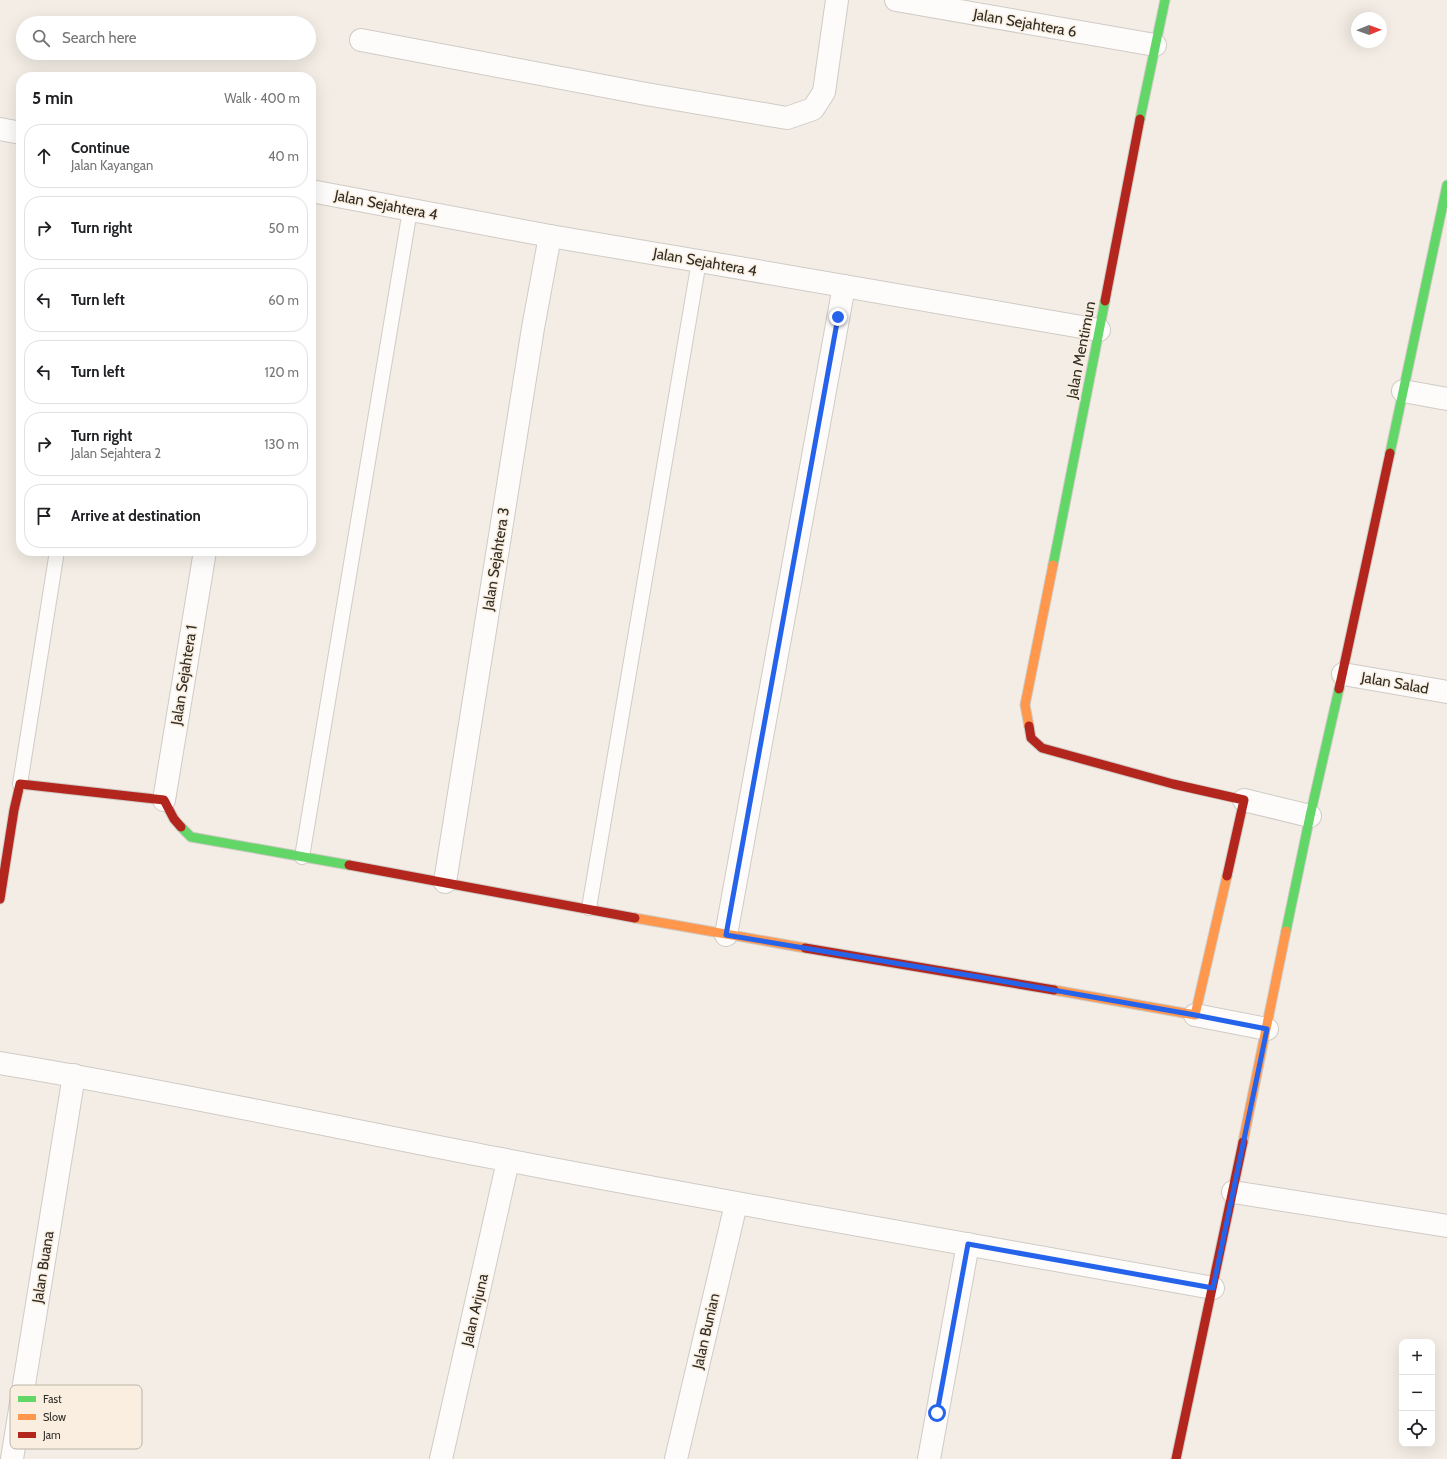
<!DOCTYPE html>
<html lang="en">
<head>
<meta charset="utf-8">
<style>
  body { margin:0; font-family:Cabin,sans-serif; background:#f2f2f2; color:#202124 }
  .controls { position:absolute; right:12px; bottom:12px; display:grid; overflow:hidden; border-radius:8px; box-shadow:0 4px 16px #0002 }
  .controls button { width:36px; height:36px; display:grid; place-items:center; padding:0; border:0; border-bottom:1px solid #e0e0e0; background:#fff; color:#202124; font:20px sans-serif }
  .compass { position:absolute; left:1351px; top:12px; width:36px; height:36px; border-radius:50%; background:#fff; box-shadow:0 4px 16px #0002; rotate:89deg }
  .stop { position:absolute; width:12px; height:12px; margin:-9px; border:3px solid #2563eb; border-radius:50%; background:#fff }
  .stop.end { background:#2563eb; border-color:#fff; box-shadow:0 1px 4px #0008 }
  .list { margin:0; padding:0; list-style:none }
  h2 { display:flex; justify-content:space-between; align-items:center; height:52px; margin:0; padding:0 16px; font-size:17px }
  h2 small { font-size:13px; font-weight:400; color:#757577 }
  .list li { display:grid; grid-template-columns:26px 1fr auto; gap:12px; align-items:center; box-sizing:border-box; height:64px; margin:0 8px 8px; padding:0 8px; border:1px solid #e0e0e0; border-radius:16px }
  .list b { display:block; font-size:15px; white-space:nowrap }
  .list p { margin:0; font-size:13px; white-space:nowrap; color:#757577 }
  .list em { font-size:13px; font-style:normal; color:#757577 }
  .icon { flex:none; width:22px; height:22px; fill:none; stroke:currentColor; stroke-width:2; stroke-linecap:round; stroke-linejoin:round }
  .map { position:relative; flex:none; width:1447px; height:1459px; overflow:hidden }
  .search { position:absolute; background:#fff; box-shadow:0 4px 16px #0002; left:16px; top:16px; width:300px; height:44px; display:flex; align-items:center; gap:10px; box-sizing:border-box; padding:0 14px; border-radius:22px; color:#757577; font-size:15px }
  .panel { position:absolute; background:#fff; box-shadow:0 4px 16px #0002; left:16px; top:72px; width:300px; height:484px; border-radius:16px }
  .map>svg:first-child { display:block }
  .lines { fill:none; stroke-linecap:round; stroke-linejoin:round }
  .lane-casing { stroke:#d0cbc5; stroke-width:16 }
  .street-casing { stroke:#d0cbc5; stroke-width:24 }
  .fast-casing { stroke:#d0cbc5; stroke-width:11 }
  .slow-casing { stroke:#d0cbc5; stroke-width:11 }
  .jam-casing { stroke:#d0cbc5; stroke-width:11 }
  .lane { stroke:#fdfcfb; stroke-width:14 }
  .street { stroke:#fdfcfb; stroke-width:22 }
  .fast { stroke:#63d668; stroke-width:9 }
  .slow { stroke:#ff974d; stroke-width:9 }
  .jam { stroke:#b3261e; stroke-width:9 }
  .route { stroke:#2563eb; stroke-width:5 }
  .labels { text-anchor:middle; stroke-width:3; stroke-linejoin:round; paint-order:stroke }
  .street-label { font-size:15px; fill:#2f2b25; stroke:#f9eedf }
  .key { fill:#f9eedf; stroke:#bcb4a7; stroke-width:1 }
  .key-label { font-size:11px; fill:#2f2b25 }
</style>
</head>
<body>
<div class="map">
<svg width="1447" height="1459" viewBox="0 0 1447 1459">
  <rect width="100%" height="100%" fill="#f3ede5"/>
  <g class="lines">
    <defs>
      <g id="lane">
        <path d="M20 784 57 551"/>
        <path d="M302 857 410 210"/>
        <path d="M589 908 699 261"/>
      </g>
      <g id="street">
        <path d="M896 0 1155 45"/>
        <path d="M361 40 646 94 787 118 813 109 824 92 837 0"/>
        <path d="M0 129 21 133"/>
        <path d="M311 191 550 236 699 261 1099 330"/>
        <path d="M1403 391 1447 399"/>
        <path d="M1343 674 1447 692"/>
        <path d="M164 800 205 551"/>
        <path d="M1244 800 1310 816"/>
        <path d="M445 882 533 328 550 236"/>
        <path d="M726 935 844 286"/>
        <path d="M1195 1015 1267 1029"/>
        <path d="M0 1063C171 1091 341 1129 511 1161 745 1206 979 1246 1213 1288"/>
        <path d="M1233 1192 1447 1226"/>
        <path d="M12 1459 74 1075"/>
        <path d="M441 1459 508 1161"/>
        <path d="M676 1459 736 1204"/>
        <path d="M929 1459 968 1244"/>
      </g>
      <g id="fast">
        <path d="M1140 119 1165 0"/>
        <path d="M1390 453 1447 185"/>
        <path d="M1053 565 1105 301"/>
        <path d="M181 827 191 837 349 865"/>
        <path d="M1286 931 1310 816 1339 689"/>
      </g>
      <g id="slow">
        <path d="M1029 726 1025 705 1053 565"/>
        <path d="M635 918 805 948"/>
        <path d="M1054 990 1195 1015 1227 876"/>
        <path d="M1243 1142 1286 931"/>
      </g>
      <g id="jam">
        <path d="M1105 301 1140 119"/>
        <path d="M1339 689 1390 453"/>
        <path d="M1029 726 1031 738 1042 748 1173 784 1244 800 1227 876"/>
        <path d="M349 865 635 918"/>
        <path d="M0 899 14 810 20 784 164 800 174 819 181 827"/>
        <path d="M805 948 1054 990"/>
        <path d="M1176 1459 1243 1142"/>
      </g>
    </defs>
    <!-- lane casing -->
    <use href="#lane" class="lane-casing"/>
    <!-- street casing -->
    <use href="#street" class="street-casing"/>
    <!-- fast casing -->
    <use href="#fast" class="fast-casing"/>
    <!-- slow casing -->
    <use href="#slow" class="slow-casing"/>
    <!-- jam casing -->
    <use href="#jam" class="jam-casing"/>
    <!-- lane -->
    <use href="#lane" class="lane"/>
    <!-- street -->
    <use href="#street" class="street"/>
    <!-- fast -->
    <use href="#fast" class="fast"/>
    <!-- slow -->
    <use href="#slow" class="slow"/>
    <!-- jam -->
    <use href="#jam" class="jam"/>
  </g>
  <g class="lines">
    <!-- route -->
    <path class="route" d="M838 317 726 935 979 977 1195 1015 1267 1029 1213 1288 968 1244 937 1413"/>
  </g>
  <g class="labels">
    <!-- street labels -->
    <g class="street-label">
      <text transform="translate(1025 23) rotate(10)" y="5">Jalan Sejahtera 6</text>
      <text transform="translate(386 205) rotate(11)" y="5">Jalan Sejahtera 4</text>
      <text transform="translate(705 262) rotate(10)" y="5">Jalan Sejahtera 4</text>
      <text transform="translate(1081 350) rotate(-79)" y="5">Jalan Mentimun</text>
      <text transform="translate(496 559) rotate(-81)" y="5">Jalan Sejahtera 3</text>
      <text transform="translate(184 675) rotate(-81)" y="5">Jalan Sejahtera 1</text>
      <text transform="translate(1395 683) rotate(10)" y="5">Jalan Salad</text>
      <text transform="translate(43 1267) rotate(-81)" y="5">Jalan Buana</text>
      <text transform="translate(475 1310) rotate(-77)" y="5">Jalan Arjuna</text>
      <text transform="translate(706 1331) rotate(-77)" y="5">Jalan Bunian</text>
    </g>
  </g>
  <!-- legend -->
  <rect x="10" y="1385" width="132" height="64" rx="6" class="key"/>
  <rect x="18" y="1396" width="18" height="6" fill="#63d668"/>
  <rect x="18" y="1414" width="18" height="6" fill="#ff974d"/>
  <rect x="18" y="1432" width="18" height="6" fill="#b3261e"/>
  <g class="key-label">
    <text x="43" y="1403">Fast</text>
    <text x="43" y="1421">Slow</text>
    <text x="43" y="1439">Jam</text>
  </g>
</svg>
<div class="controls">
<button>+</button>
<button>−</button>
<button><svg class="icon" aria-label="locate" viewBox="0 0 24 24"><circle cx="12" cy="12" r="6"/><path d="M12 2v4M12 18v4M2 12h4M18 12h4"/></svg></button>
</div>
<svg class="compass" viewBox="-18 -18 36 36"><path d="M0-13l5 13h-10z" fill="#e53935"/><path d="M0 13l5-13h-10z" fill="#757577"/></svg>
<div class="stop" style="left:937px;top:1413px"></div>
<div class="stop end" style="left:838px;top:317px"></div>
<div class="search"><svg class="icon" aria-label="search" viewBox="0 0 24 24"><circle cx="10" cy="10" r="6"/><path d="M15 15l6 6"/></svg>Search here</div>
<section class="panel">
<h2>5 min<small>Walk · 400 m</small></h2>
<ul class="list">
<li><svg class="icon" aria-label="ahead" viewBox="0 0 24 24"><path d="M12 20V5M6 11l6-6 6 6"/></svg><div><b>Continue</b><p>Jalan Kayangan</p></div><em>40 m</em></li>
<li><svg class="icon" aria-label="right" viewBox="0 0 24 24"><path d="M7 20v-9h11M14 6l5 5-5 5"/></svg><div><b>Turn right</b></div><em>50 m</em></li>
<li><svg class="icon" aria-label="left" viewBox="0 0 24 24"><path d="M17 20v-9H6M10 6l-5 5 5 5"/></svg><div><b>Turn left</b></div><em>60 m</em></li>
<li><svg class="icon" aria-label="left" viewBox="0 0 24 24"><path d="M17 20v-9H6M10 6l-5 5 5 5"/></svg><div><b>Turn left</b></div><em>120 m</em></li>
<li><svg class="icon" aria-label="right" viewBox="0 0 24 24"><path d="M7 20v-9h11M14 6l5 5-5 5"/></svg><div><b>Turn right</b><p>Jalan Sejahtera 2</p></div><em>130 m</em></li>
<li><svg class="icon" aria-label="arrive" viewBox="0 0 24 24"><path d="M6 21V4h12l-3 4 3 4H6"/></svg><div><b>Arrive at destination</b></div></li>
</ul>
</section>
</div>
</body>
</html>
